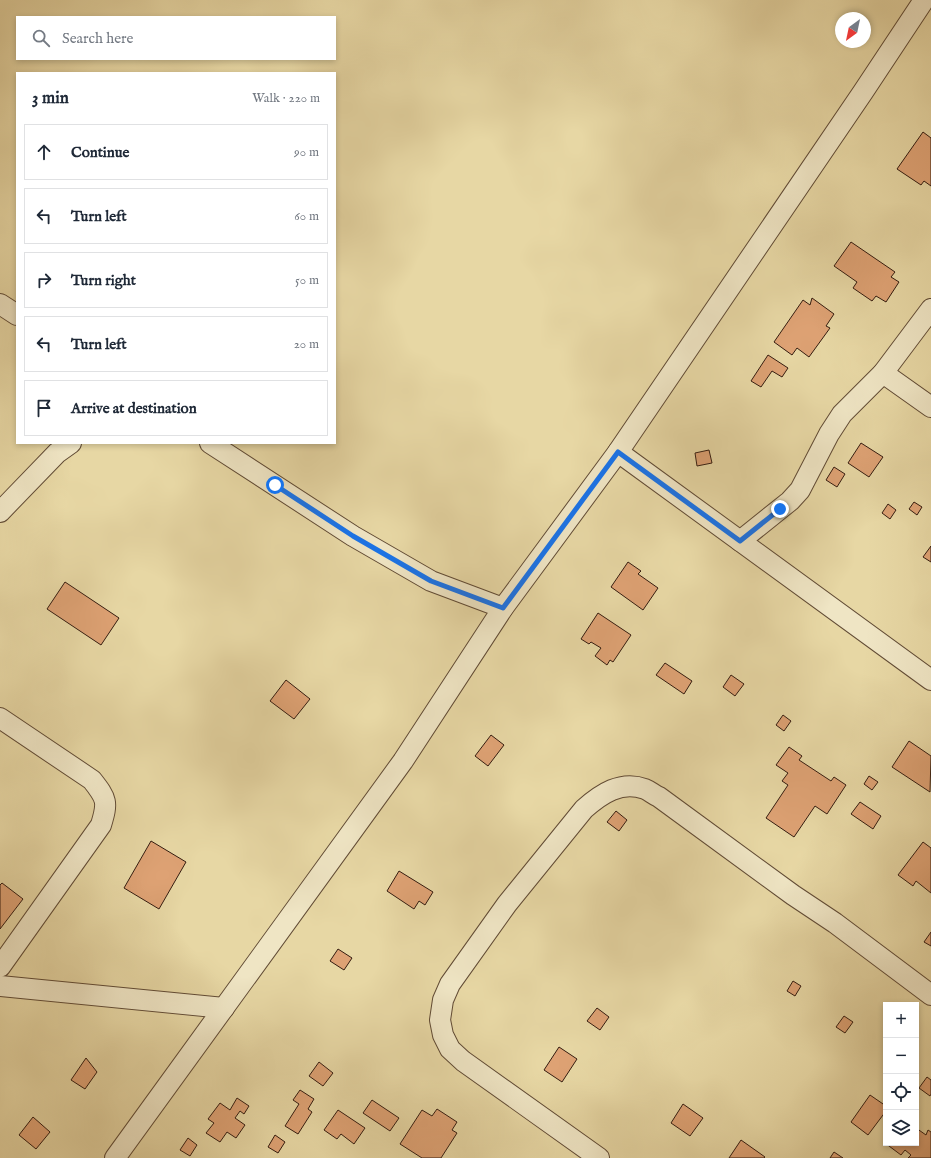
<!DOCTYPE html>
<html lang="en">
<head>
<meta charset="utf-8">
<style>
  body { margin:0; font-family:"IM FELL English",serif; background:#f2f2f3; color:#1f2937 }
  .controls { position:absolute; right:12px; bottom:12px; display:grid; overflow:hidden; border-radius:0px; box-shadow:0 2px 6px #0003 }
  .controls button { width:36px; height:36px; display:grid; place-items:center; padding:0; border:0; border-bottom:1px solid #e0e1e3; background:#fff; color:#1f2937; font:20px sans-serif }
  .compass { position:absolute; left:835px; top:12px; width:36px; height:36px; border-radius:50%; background:#fff; box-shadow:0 2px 6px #0003; rotate:213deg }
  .stop { position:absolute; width:12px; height:12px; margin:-9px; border:3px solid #1a73e8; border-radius:50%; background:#fff }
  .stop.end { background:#1a73e8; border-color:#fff; box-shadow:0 1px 4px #0008 }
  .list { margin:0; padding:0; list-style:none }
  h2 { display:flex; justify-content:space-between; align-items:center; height:52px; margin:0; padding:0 16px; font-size:17px }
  h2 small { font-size:13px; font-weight:400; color:#747a83 }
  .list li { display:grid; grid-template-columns:26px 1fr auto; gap:12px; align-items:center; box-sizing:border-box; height:56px; margin:0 8px 8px; padding:0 8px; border:1px solid #e0e1e3; border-radius:0px }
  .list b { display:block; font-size:15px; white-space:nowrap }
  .list em { font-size:13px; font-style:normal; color:#747a83 }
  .icon { flex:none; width:22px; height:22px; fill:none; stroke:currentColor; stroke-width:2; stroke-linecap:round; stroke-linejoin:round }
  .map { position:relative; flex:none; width:931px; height:1158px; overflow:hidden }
  .search { position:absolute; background:#fff; box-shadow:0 2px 6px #0003; left:16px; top:16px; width:320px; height:44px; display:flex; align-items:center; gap:10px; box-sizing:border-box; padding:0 14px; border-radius:0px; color:#747a83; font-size:15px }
  .panel { position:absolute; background:#fff; box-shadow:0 2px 6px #0003; left:16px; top:72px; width:320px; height:372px; border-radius:0px }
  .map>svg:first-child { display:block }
  .building { fill:#dea274; stroke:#341c10 }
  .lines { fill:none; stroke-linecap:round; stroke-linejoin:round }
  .minor-casing { stroke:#614b35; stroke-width:22 }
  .minor { stroke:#efe5c4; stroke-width:20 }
  .route { stroke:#1a73e8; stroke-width:5 }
</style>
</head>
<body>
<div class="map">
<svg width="931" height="1158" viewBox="0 0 931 1158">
  <rect width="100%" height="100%" fill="#e7d7a4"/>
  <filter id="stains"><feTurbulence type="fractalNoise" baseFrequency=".005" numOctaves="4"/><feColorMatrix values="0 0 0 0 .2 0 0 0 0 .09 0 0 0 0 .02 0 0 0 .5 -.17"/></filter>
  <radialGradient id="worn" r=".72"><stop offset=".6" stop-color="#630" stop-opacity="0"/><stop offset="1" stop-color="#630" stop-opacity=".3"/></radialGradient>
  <!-- building -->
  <g class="building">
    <path d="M923 132 931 138V186L924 181 921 185 897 169Z"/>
    <path d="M851 242 895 272 891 277 899 282 886 302 876 296 872 301 853 288 857 282 834 266Z"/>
    <path d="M812 298 834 314 826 326 830 328 809 357 797 348 792 355 774 342 803 300 810 305Z"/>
    <path d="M768 355 788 368 782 377 772 371 761 387 751 381Z"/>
    <path d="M861 443 883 457 869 477 848 463Z"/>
    <path d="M709 450 712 463 697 466 695 453Z"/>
    <path d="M834 467 845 474 837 487 826 480Z"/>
    <path d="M914 502 922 507 917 515 909 509Z"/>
    <path d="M888 504 896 510 890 519 882 513Z"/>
    <path d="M931 546V562L923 557Z"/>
    <path d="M628 562 641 571 638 574 658 588 643 610 611 587Z"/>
    <path d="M65 582 119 618 101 645 47 609Z"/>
    <path d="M598 613 631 635 613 662 610 660 607 665 595 656 601 648 591 642 589 644 581 639Z"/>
    <path d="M665 663 692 681 684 694 656 675Z"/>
    <path d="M731 675 744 684 735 696 723 687Z"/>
    <path d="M286 680 310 699 294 719 270 701Z"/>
    <path d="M783 715 791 721 784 731 776 725Z"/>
    <path d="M491 735 504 745 488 766 475 756Z"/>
    <path d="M909 741 931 756 930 792 892 767Z"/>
    <path d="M789 747 802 756 799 760 831 781 834 777 846 785 827 814 815 806 794 837 766 818 788 785 782 781 788 773 776 765Z"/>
    <path d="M869 776 878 782 872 790 864 784Z"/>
    <path d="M860 802 881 816 873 829 851 814Z"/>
    <path d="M616 811 627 820 619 831 607 822Z"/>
    <path d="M151 841 186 862 159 909 124 888Z"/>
    <path d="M923 842 931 848V893L916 881 913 886 898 875Z"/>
    <path d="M399 871 433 892 425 905 419 901 414 909 387 891Z"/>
    <path d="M2 883 23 899 0 929V885Z"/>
    <path d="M931 932V946L924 942Z"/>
    <path d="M338 949 352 958 344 970 330 961Z"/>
    <path d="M793 981 801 986 795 996 787 991Z"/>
    <path d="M597 1008 609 1017 600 1030 587 1021Z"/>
    <path d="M844 1016 853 1022 845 1033 836 1027Z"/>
    <path d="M559 1047 577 1059 562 1082 544 1070Z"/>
    <path d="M86 1058 97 1072 85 1089 71 1080Z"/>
    <path d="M319 1062 333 1073 323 1086 309 1076Z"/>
    <path d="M927 1077 931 1080V1094L930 1096 919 1088Z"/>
    <path d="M300 1090 314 1099 308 1109 312 1112 298 1134 285 1126 299 1104 293 1100Z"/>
    <path d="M870 1095 886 1106V1111L868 1135 851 1122Z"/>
    <path d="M237 1098 249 1106 244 1114 240 1111 235 1118 245 1125 236 1138 227 1132 220 1142 206 1133 214 1123 208 1119 220 1103 230 1110Z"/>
    <path d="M372 1100 399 1118 390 1131 363 1113Z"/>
    <path d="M683 1104 703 1118 690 1136 671 1123Z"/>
    <path d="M437 1109 457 1122 452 1130 457 1133 441 1158H422L400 1144 422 1110 432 1116Z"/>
    <path d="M338 1110 365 1128 354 1144 341 1134 337 1139 324 1130Z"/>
    <path d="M33 1117 50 1132 36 1149 19 1135Z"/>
    <path d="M916 1128 926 1135 928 1130 931 1132V1158H908L911 1155 905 1150 901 1155 885 1143 886 1141V1143H916Z"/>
    <path d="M275 1135 285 1142 278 1153 268 1147Z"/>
    <path d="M188 1138 197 1145 190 1156 180 1150Z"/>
    <path d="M741 1140 765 1157 764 1158H729Z"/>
    <path d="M834 1152 843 1158H830Z"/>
  </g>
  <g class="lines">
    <defs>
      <g id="minor">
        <path d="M0 304 17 315"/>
        <path d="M883 373 931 407"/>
        <path d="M210 443 353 536 431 581 503 608"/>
        <path d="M618 452 931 680"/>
        <path d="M0 512 57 453 71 443"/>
        <path d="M740 541 790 501 800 490 829 434 842 414 883 373 931 309"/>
        <path d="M0 718 92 780C107 799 108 802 101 825L0 967"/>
        <path d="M0 986 224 1008"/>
        <path d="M115 1158 403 761 503 608 618 452 863 92 924 0"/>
        <path d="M599 1158 463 1061 450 1049 443 1035 440 1020 443 1000 450 984 507 904 584 809C601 794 621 780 645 789 650 791 654 795 659 797L793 895 835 923 931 995"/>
      </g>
    </defs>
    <!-- minor casing -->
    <use href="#minor" class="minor-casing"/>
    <!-- minor -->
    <use href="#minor" class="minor"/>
  </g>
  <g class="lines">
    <!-- route -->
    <path class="route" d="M275 485 353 536 431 581 503 608 618 452 740 541 780 509"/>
  </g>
  <rect width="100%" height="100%" filter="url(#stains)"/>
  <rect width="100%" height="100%" fill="url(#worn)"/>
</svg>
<div class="controls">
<button>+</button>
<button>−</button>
<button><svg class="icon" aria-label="locate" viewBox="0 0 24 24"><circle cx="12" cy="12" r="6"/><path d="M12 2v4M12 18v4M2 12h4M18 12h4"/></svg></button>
<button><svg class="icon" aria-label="layers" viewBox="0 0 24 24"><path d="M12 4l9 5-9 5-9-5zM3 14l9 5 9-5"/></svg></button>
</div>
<svg class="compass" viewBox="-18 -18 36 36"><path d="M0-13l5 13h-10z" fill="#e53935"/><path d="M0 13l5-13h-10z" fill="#747a83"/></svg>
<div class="stop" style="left:275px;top:485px"></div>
<div class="stop end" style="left:780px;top:509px"></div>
<div class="search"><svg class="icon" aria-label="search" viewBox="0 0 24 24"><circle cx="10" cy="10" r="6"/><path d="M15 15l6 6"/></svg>Search here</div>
<section class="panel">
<h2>3 min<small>Walk · 220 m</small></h2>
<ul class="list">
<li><svg class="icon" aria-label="ahead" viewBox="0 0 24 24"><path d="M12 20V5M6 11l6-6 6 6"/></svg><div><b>Continue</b></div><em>90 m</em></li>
<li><svg class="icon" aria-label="left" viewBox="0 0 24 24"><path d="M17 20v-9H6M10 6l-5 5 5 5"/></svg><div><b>Turn left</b></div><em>60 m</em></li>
<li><svg class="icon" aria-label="right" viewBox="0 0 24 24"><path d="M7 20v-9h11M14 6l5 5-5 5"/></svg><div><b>Turn right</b></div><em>50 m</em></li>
<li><svg class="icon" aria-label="left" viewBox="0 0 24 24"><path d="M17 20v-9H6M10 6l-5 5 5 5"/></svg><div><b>Turn left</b></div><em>20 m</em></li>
<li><svg class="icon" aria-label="arrive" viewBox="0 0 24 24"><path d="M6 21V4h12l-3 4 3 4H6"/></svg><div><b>Arrive at destination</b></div></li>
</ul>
</section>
</div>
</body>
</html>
